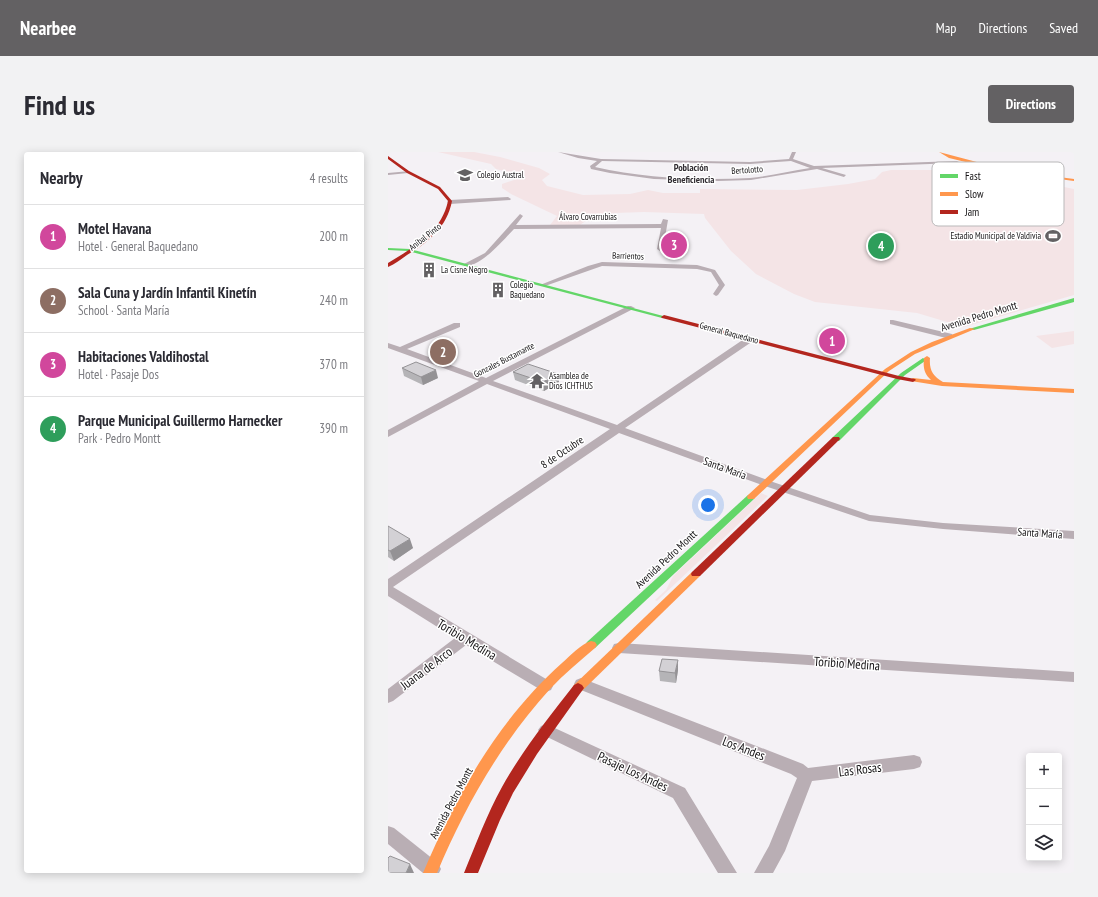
<!DOCTYPE html>
<html lang="en">
<head>
<meta charset="utf-8">
<style>
  body { margin:0; font-family:"PT Sans Narrow",sans-serif; background:#f2f2f3; color:#2b2b33 }
  .controls { position:absolute; right:12px; bottom:12px; display:grid; overflow:hidden; border-radius:4px; box-shadow:0 2px 10px #0003 }
  .controls button { width:36px; height:36px; display:grid; place-items:center; padding:0; border:0; border-bottom:1px solid #e1e1e2; background:#fff; color:#2b2b33; font:20px sans-serif }
  .you { position:absolute; left:320px; top:353px; width:14px; height:14px; margin:-10px; border:3px solid #fff; border-radius:50%; background:#1a73e8; box-shadow:0 0 0 6px #1a73e833 }
  .badge { display:grid; place-items:center; width:26px; height:26px; border-radius:50%; background:#636163; color:#fff; font-size:13px; font-weight:700 }
  .pin { position:absolute; translate:-50% -50%; border:2px solid #fff; box-shadow:0 1px 4px #0006 }
  .list { margin:0; padding:0; list-style:none }
  h2 { display:flex; justify-content:space-between; align-items:center; height:52px; margin:0; padding:0 16px; font-size:17px }
  h2 small { font-size:13px; font-weight:400; color:#7c7c81 }
  .list li { display:grid; grid-template-columns:26px 1fr auto; gap:12px; align-items:center; box-sizing:border-box; height:64px; padding:0 16px; border-top:1px solid #e1e1e2 }
  .list b { display:block; font-size:15px; white-space:nowrap }
  .list p { margin:0; font-size:13px; white-space:nowrap; color:#7c7c81 }
  .list em { font-size:13px; font-style:normal; color:#7c7c81 }
  .icon { flex:none; width:22px; height:22px; fill:none; stroke:currentColor; stroke-width:2; stroke-linecap:round; stroke-linejoin:round }
  .map { position:relative; flex:none; width:686px; height:721px; overflow:hidden; border-radius:4px }
  header { display:flex; align-items:center; gap:24px; box-sizing:border-box; height:56px; padding:0 20px; background:#636163; color:#fff }
  header strong { font-size:19px }
  nav { display:flex; gap:22px; margin-inline-start:auto; font-size:14px }
  .intro { display:flex; align-items:center; justify-content:space-between; box-sizing:border-box; height:96px; padding:0 24px }
  h1 { margin:0; font-size:28px }
  .button { padding:10px 18px; border-radius:4px; background:#636163; color:#fff; font-size:14px; font-weight:700 }
  main { display:flex; gap:24px; padding:0 24px }
  aside { flex:1; background:#fff; border-radius:4px; box-shadow:0 2px 10px #0003 }
  .map>svg:first-child { display:block }
  .green { fill:#f4e4e6 }
  .lines { fill:none; stroke-linecap:round; stroke-linejoin:round }
  .street { fill:#b9aeb4; fill-rule:evenodd }
  .fast { fill:#63d668; fill-rule:evenodd }
  .slow { fill:#ff974d; fill-rule:evenodd }
  .jam { fill:#b3261e; fill-rule:evenodd }
  .wall { fill:#b5b4b7 }
  .shaded-wall { fill:#949295 }
  .building { fill:#d3d1d5; stroke:#949295 }
  .labels { text-anchor:middle; stroke-width:3; stroke-linejoin:round; paint-order:stroke }
  .far-street-label { font-size:9px; fill:#151315; stroke:#fff }
  .far-poi-label { font-size:9px; fill:#151315; stroke:#fff; text-anchor:start }
  .far-neighbourhood-label { font-size:10px; font-weight:bold; fill:#322e33; stroke:#fff }
  .street-label { font-size:11px; fill:#151315; stroke:#fff }
  .near-street-label { font-size:13px; fill:#151315; stroke:#fff }
  .key { fill:#fff; stroke:#b9b8b9; stroke-width:1 }
  .key-label { font-size:11px; fill:#151315 }
</style>
</head>
<body>
<header>
<strong>Nearbee</strong>
<nav><a>Map</a><a>Directions</a><a>Saved</a></nav>
</header>
<div class="intro"><h1>Find us</h1><a class="button">Directions</a></div>
<main>
<aside>
<h2>Nearby<small>4 results</small></h2>
<ul class="list">
<li><span class="badge" style="background:#d1479c">1</span><div><b>Motel Havana</b><p>Hotel · General Baquedano</p></div><em>200 m</em></li>
<li><span class="badge" style="background:#8d6e63">2</span><div><b>Sala Cuna y Jardín Infantil Kinetín</b><p>School · Santa María</p></div><em>240 m</em></li>
<li><span class="badge" style="background:#d1479c">3</span><div><b>Habitaciones Valdihostal</b><p>Hotel · Pasaje Dos</p></div><em>370 m</em></li>
<li><span class="badge" style="background:#2e9e5b">4</span><div><b>Parque Municipal Guillermo Harnecker</b><p>Park · Pedro Montt</p></div><em>390 m</em></li>
</ul>
</aside>
<div class="map">
<svg width="686" height="721" viewBox="0 0 686 721">
  <rect width="100%" height="100%" fill="#f4f1f5"/>
  <!-- green -->
  <g class="green">
    <path d="M50 0H86L112 5 151 16 162 22 154 28 159 34 195 43 242 42 260 38 275 41H312V37L409 38 460 32 487 27 494 20 503 18H583V20L616 30 632 33 630 35 663 40 671 34 686 37V143L576 175 529 161 427 150 406 142 368 122 343 99 317 66 316 62 256 60 227 61 199 68 192 73H162L169 64 123 42 114 36V32L126 28 127 22 108 17 103 12Z"/>
    <path d="M686 179V192L664 196 648 184Z"/>
    <path d="M373 341 380 344 269 449 267 448 278 438 285 424Z"/>
  </g>
  <g class="lines">
    <!-- street -->
    <g class="street">
      <path d="M170 0 213 7 362 10 401 7 404 0H408L405 7 426 14 569 9 571 10 569 11 434 16 458 23 456 25 429 17 363 28 330 29 266 27 222 21 203 17 202 14 209 9 190 6ZM214 9 362 12 403 9 422 16C402 19 382 24 362 26 312 29 256 26 207 15Z"/>
      <path d="M22 19 20 21 0 23V21Z"/>
      <path d="M120 45 123 47 122 48 62 52 59 50 62 48Z"/>
      <path d="M132 62 135 64 128 73 273 72 275 67 280 68 275 97 272 99 269 97 273 76 126 77C115 88 92 116 76 114V112L97 101Z"/>
      <path d="M214 110 309 113 327 118 337 133 330 143 328 144 325 142 331 133 323 120 309 117 214 114 157 134 152 133 200 114Z"/>
      <path d="M240 154H243L247 156 105 229 229 273 359 185H365V189L237 276 382 329 482 363 555 371 686 379V387L555 377 481 369 374 333 231 281 5 435 163 530 165 534 163 538 158 540 153 538 78 493 5 549 0 551V537L67 486 0 444V427L222 277 99 232 0 285V278L91 229 0 196V191L12 195 66 171H72V175L19 197 98 226Z"/>
      <path d="M502 168H505L564 182 565 184 561 186H558L502 172Z"/>
      <path d="M231 491 686 520V530L231 501 226 500 224 496 226 492Z"/>
      <path d="M193 526 415 612 420 616 526 603 532 605 534 610 532 615 526 617 424 629 397 699 385 721H366L381 694 409 626 403 622 188 536 186 532 188 528Z"/>
      <path d="M158 572 297 636 349 721H330L285 646 153 582 150 578 153 574Z"/>
      <path d="M0 674 6 676 50 711 53 717 51 721H35L0 692Z"/>
    </g>
    <!-- fast -->
    <g class="fast">
      <path d="M0 96 22 97 279 165 274 166 20 99 0 98Z"/>
      <path d="M686 146V150L586 178 581 177Z"/>
      <path d="M535 206 538 208 537 209 517 223 451 289H445L444 287 445 285 513 221Z"/>
      <path d="M363 342 366 343 367 345 366 347 207 496 203 497 199 496 197 493 199 490 360 343Z"/>
    </g>
    <!-- slow -->
    <g class="slow">
      <path d="M551 0 619 18 686 27V29L619 20 561 6Z"/>
      <path d="M582 176 587 177 527 202 501 219 366 347H360L359 345 360 343 497 217 523 200 544 190Z"/>
      <path d="M539 204 542 206C541 218 545 224 555 230L686 237V241L554 234 523 229 522 228 525 226 543 228C536 222 535 215 536 206Z"/>
      <path d="M308 419 312 420 313 422 312 424 194 539 190 541 186 539 184 536 186 533 304 420Z"/>
      <path d="M203 489 207 490 209 493 207 496C192 509 176 522 162 537 113 591 77 654 49 721H35C68 643 110 568 174 511 182 504 193 492 203 489Z"/>
    </g>
    <!-- jam -->
    <g class="jam">
      <path d="M0 4 21 19 52 35 64 49C59 75 41 90 19 103 13 107 7 112 0 115V111C26 95 53 81 60 49L50 37 19 21 0 7Z"/>
      <path d="M276 163 511 224 527 227 528 228 525 230 509 227 274 166 273 165Z"/>
      <path d="M445 285H451L452 287 312 424H304L303 422 304 420Z"/>
      <path d="M190 531 194 533 196 536 149 602 125 641 112 668 90 721H76C88 692 99 662 114 635 134 599 161 565 186 533Z"/>
    </g>
  </g>
  <!-- wall -->
  <g class="wall">
    <path d="M14 216 50 226 35 233 16 224Z"/>
    <path d="M125 220 170 222 171 230 156 239 127 228Z"/>
    <path d="M0 374 25 396 6 409 0 405Z"/>
    <path d="M290 518 288 531 272 529 271 519Z"/>
  </g>
  <!-- shaded-wall -->
  <g class="shaded-wall">
    <path d="M48 218 50 226 35 233 33 225Z"/>
    <path d="M170 222 171 230 156 239 155 230Z"/>
    <path d="M22 387 25 396 6 409 2 399Z"/>
    <path d="M290 508V518L288 531 287 521Z"/>
    <path d="M22 712 26 721H18Z"/>
  </g>
  <!-- building -->
  <g class="building">
    <path d="M28 210 48 218 33 225 14 216Z"/>
    <path d="M140 212 170 222 155 230 125 220Z"/>
    <path d="M0 374 22 387 2 399 0 398Z"/>
    <path d="M274 507 290 508 287 521 271 519Z"/>
    <path d="M2 704 22 712 18 721H0V706Z"/>
  </g>
  <!-- icons -->
  <defs>
    <symbol id="school-bare" viewBox="-9 -9 18 18"><path d="M0-5L7-2L0 1L-7-2ZM-4 1L0 2.5L4 1V4Q0 6-4 4Z" fill="#636163" stroke="#fff" stroke-width="2.5" paint-order="stroke"/></symbol>
    <symbol id="stadium-bare" viewBox="-9 -9 18 18"><path d="M0-5a6.5 5 0 1 0 0 10a6.5 5 0 1 0 0-10ZM-3.5-1.8h7v3.6h-7Z" fill="#636163" stroke="#fff" stroke-width="2.5" paint-order="stroke"/></symbol>
    <symbol id="building-bare" viewBox="-9 -9 18 18"><path d="M-4-6H4V6H1V3H-1V6H-4ZM-2.5-4.3h1.7v1.8h-1.7ZM.8-4.3h1.7v1.8H.8ZM-2.5-1h1.7V.8h-1.7ZM.8-1h1.7V.8H.8Z" fill="#636163" stroke="#fff" stroke-width="2.5" paint-order="stroke"/></symbol>
    <symbol id="temple-bare" viewBox="-9 -9 18 18"><path d="M0-6L5-2H3V0L6.5 2.5H4V6H1.5V3h-3V6H-4V2.5H-6.5L-3 0V-2H-5Z" fill="#636163" stroke="#fff" stroke-width="2.5" paint-order="stroke"/></symbol>
  </defs>
  <g fill-rule="evenodd">
    <use href="#school-bare" x="66" y="12" width="22" height="22"/>
    <use href="#stadium-bare" x="654" y="73" width="22" height="22"/>
    <use href="#building-bare" x="30" y="107" width="22" height="22"/>
    <use href="#building-bare" x="99" y="127" width="22" height="22"/>
    <use href="#temple-bare" x="138" y="218" width="22" height="22"/>
  </g>
  <g class="labels">
    <!-- far-street labels -->
    <g class="far-street-label">
      <text transform="translate(359 18) rotate(-4)" y="3">Bertolotto</text>
      <text x="200" y="68">Álvaro Covarrubias</text>
      <text transform="translate(37 85) rotate(-38)" y="3">Aníbal Pinto</text>
      <text transform="translate(240 104) rotate(2)" y="3">Barrientos</text>
      <text transform="translate(341 181) rotate(15)" y="3">General Baquedano</text>
      <text transform="translate(116 208) rotate(-27)" y="3">Gonzales Bustamante</text>
    </g>
    <!-- far-poi labels -->
    <g class="far-poi-label">
      <text x="89" y="26">Colegio Austral</text>
      <text x="653" y="87" text-anchor="end">Estadio Municipal de Valdivia</text>
      <text x="53" y="121">La Cisne Negro</text>
      <text x="122" y="136">Colegio<tspan x="122" dy="10">Baquedano</tspan></text>
      <text x="161" y="227">Asamblea de<tspan x="161" dy="10">Dios ICHTHUS</tspan></text>
    </g>
    <!-- far-neighbourhood labels -->
    <g class="far-neighbourhood-label">
      <text x="303" y="19">Población<tspan x="303" dy="12">Beneficiencia</tspan></text>
    </g>
    <!-- street labels -->
    <g class="street-label">
      <text transform="translate(591 164) rotate(-17)" y="4">Avenida Pedro Montt</text>
      <text transform="translate(174 300) rotate(-34)" y="4">8 de Octubre</text>
      <text transform="translate(337 316) rotate(20)" y="4">Santa María</text>
      <text transform="translate(652 381) rotate(4)" y="4">Santa María</text>
      <text transform="translate(278 407) rotate(-43)" y="4">Avenida Pedro Montt</text>
      <text transform="translate(63 651) rotate(-62)" y="4">Avenida Pedro Montt</text>
    </g>
    <!-- near-street labels -->
    <g class="near-street-label">
      <text transform="translate(79 487) rotate(31)" y="5">Toribio Medina</text>
      <text transform="translate(459 511) rotate(4)" y="5">Toribio Medina</text>
      <text transform="translate(38 516) rotate(-37)" y="5">Juana de Arco</text>
      <text transform="translate(356 596) rotate(21)" y="5">Los Andes</text>
      <text transform="translate(472 617) rotate(-7)" y="5">Las Rosas</text>
      <text transform="translate(245 619) rotate(25)" y="5">Pasaje Los Andes</text>
    </g>
  </g>
  <!-- legend -->
  <rect x="544" y="10" width="132" height="64" rx="6" class="key"/>
  <rect x="552" y="22" width="18" height="4" fill="#63d668"/>
  <rect x="552" y="40" width="18" height="4" fill="#ff974d"/>
  <rect x="552" y="58" width="18" height="4" fill="#b3261e"/>
  <g class="key-label">
    <text x="577" y="28">Fast</text>
    <text x="577" y="46">Slow</text>
    <text x="577" y="64">Jam</text>
  </g>
</svg>
<div class="controls">
<button>+</button>
<button>−</button>
<button><svg class="icon" aria-label="layers" viewBox="0 0 24 24"><path d="M12 4l9 5-9 5-9-5zM3 14l9 5 9-5"/></svg></button>
</div>
<div class="you"></div>
<div class="pin badge" style="left:444px;top:189px;background:#d1479c">1</div>
<div class="pin badge" style="left:55px;top:200px;background:#8d6e63">2</div>
<div class="pin badge" style="left:286px;top:93px;background:#d1479c">3</div>
<div class="pin badge" style="left:493px;top:94px;background:#2e9e5b">4</div>
</div>
</main>
</body>
</html>
